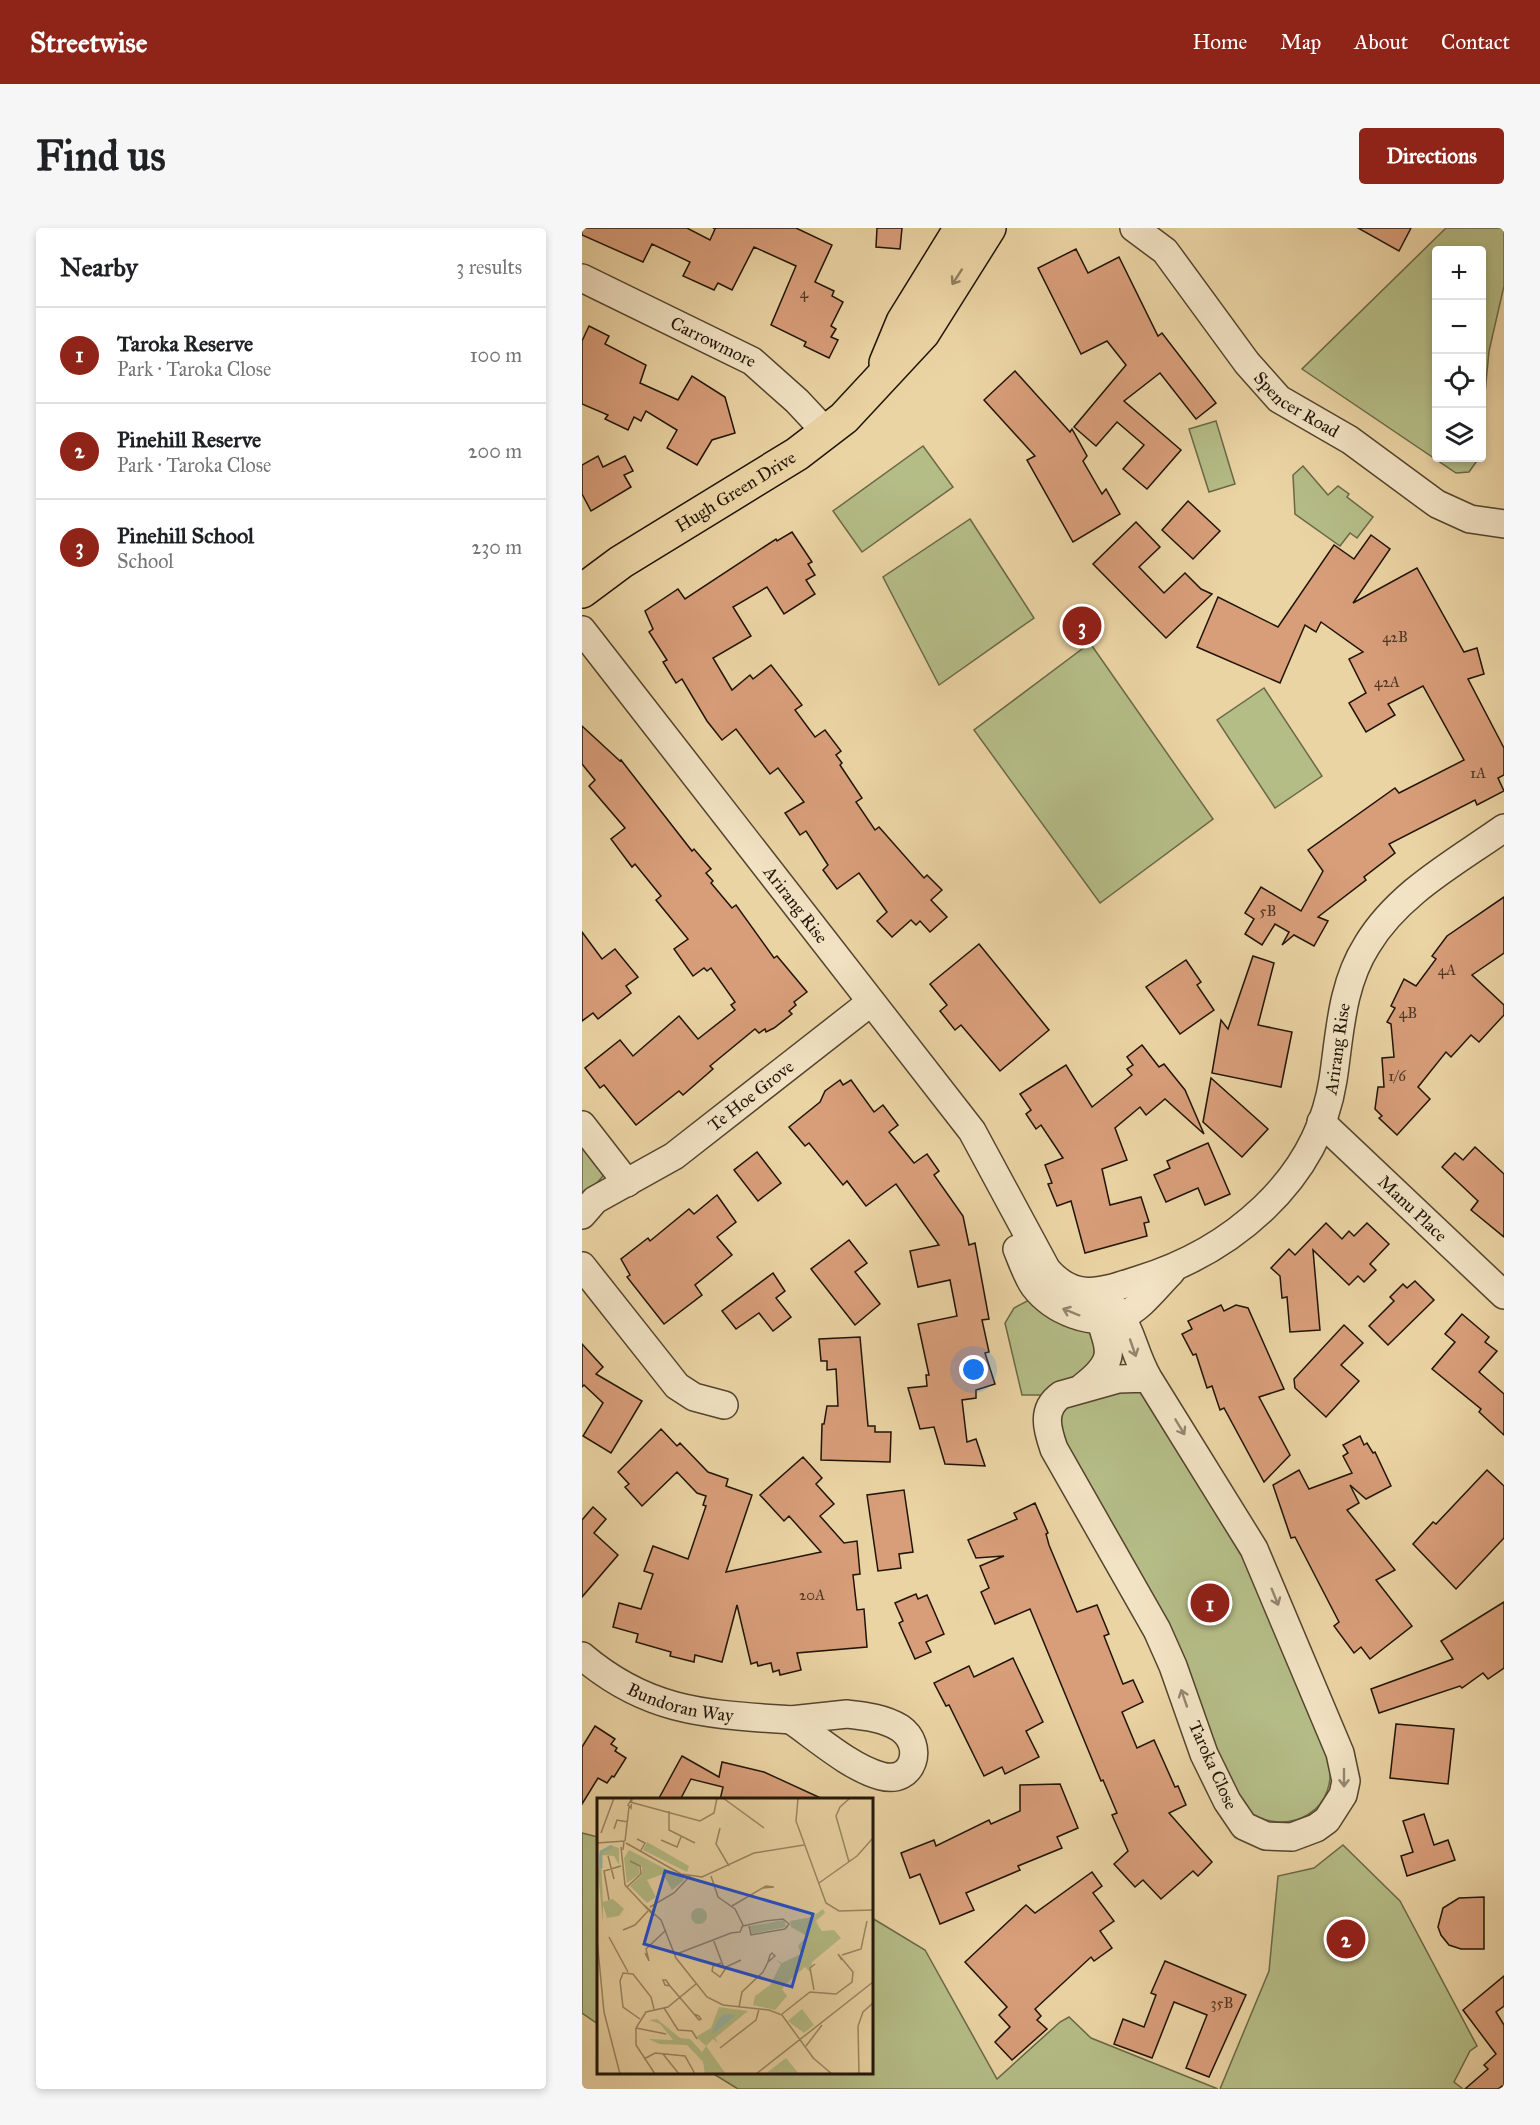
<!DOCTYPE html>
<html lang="en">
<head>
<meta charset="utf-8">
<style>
  body { margin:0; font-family:"IM FELL Great Primer",serif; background:#f6f6f6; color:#202124 }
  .controls { position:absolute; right:18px; top:18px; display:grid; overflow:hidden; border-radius:6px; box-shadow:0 3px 9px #0003 }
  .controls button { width:54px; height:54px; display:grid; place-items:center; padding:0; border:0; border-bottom:2px solid #e0e0e0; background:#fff; color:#202124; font:30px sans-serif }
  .you { position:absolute; left:392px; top:1142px; width:21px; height:21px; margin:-15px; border:4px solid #fff; border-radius:50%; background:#1a73e8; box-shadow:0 0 0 9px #1a73e833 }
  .badge { display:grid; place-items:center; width:39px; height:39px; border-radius:50%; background:#8f2418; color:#fff; font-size:20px; font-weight:700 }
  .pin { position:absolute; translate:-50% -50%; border:3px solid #fff; box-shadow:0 2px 6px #0006 }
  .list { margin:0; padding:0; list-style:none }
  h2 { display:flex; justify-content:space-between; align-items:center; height:78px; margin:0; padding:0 24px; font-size:26px }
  h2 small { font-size:20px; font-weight:400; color:#757577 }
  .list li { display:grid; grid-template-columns:39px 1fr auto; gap:18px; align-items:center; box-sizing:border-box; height:96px; padding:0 24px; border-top:2px solid #e0e0e0 }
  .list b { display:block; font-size:22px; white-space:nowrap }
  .list p { margin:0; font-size:20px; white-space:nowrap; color:#757577 }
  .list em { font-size:20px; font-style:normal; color:#757577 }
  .icon { flex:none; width:33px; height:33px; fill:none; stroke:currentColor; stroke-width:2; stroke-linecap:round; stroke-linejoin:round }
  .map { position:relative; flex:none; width:922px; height:1861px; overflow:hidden; border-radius:6px }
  header { display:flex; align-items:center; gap:36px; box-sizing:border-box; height:84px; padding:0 30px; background:#8f2418; color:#fff }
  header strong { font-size:28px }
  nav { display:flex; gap:33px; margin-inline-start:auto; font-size:21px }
  .intro { display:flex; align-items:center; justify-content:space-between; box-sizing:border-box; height:144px; padding:0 36px }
  h1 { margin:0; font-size:42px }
  .button { padding:15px 27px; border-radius:6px; background:#8f2418; color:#fff; font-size:21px; font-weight:700 }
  main { display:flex; gap:36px; padding:0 36px }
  aside { flex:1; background:#fff; border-radius:6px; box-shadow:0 3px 9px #0003 }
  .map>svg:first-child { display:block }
  .green { fill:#b5bd87; stroke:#6a6847; stroke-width:1.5 }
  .building { fill:#d89e7a; stroke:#201407; stroke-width:1.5 }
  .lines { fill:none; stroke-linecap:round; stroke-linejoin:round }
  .minor-casing { stroke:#53442e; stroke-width:30 }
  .major-casing { stroke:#201407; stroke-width:36 }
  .minor { stroke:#f2e3c4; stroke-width:27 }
  .major { stroke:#ebd4a4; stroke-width:33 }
  .oneway { stroke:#907e5d }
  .oneway2 { stroke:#94866f }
  .labels { text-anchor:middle; stroke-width:4.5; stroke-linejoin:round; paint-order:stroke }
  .number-label { font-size:15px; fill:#4e3624 }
  .street-label { font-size:18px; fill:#201407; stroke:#f2e3c4 }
  .inset-river { fill:none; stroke:#98b8a5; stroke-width:3 }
  .inset-road { fill:none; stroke:#9a8765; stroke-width:1.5 }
  .view { fill:#1d4ed8; fill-opacity:0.15; stroke:#1d4ed8; stroke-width:3 }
  .inset-edge { fill:none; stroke:#201407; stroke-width:3 }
</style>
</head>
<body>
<header>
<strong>Streetwise</strong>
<nav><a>Home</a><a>Map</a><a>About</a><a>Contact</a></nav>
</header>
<div class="intro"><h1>Find us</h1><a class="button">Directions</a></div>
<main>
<aside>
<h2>Nearby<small>3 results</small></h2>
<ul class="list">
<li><span class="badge">1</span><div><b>Taroka Reserve</b><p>Park · Taroka Close</p></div><em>100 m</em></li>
<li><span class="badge">2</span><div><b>Pinehill Reserve</b><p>Park · Taroka Close</p></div><em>200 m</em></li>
<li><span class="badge">3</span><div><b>Pinehill School</b><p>School</p></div><em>230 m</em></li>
</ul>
</aside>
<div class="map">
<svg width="922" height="1861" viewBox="0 0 922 1861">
  <rect width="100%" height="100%" fill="#ebd4a4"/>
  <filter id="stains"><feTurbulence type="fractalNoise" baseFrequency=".00333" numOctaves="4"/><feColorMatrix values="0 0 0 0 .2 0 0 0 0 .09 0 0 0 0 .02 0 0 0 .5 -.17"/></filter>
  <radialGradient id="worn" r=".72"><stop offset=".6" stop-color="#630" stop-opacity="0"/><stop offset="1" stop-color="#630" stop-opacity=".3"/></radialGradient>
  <!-- green -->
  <g class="green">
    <path d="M864 0H922V58L907 123 900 197V22H855V230H897L887 244 874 245 720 141Z"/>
    <path d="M634 193 653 256 627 264 607 201Z"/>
    <path d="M341 218 371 259 280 324 251 283Z"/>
    <path d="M721 238 746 267 756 258 767 266 765 269 791 289 775 310 768 305 758 318 713 286 711 247Z"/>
    <path d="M388 291 452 390 357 457 301 349Z"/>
    <path d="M508 415 631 591 518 675 392 502Z"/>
    <path d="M682 460 740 548 693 580 635 492Z"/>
    <path d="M0 915 19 939 21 948 0 972Z"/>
    <path d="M449 1071 506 1098 521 1120 505 1147 465 1167H440L423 1095 432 1080Z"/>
    <path d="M542 1158 562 1163 657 1313 745 1527C762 1580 706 1614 663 1581L477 1205 479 1184 486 1176Z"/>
    <path d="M0 1605 16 1609V1796L0 1785Z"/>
    <path d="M761 1617 818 1673 895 1818 888 1823 872 1854 881 1861H638L687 1743 696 1648 732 1640Z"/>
    <path d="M290 1690 343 1722 415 1851 478 1794 487 1789 509 1810 636 1861H156L130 1845 290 1844Z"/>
  </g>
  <!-- building -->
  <g class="building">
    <path d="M0 0H105L128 12 133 1 131 0H214L250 17 233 54 252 63 250 68 261 74 249 98 254 101 249 109 256 112 247 130 222 118 224 114 189 97 214 38 172 19 150 62 136 55 132 62 101 48 108 34 70 16 61 34 0 7Z"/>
    <path d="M295 0H320L318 21 294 19Z"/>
    <path d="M776 0H829L817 23Z"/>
    <path d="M494 21 506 45 537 29 576 108 580 105 634 175 614 191 578 145 542 173 599 222 565 261 541 241 562 217 535 194 514 218 492 199 544 137 525 113 499 126 456 40Z"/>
    <path d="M7 98 27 108 23 116 64 137 58 155 96 172 110 148 143 169 153 205 130 212 115 237 85 220 95 202 64 183 59 193 52 189 46 202 23 191 26 187 0 176V113Z"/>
    <path d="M433 143 488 204 490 201 505 228 501 233 520 266 524 261 538 286 491 314 445 232 453 228 402 172Z"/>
    <path d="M16 228 21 239 43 228 51 243 42 247 49 259 9 283 0 266V237Z"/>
    <path d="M606 273 638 303 611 331 580 302Z"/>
    <path d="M554 294 578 319 557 339 582 365 603 345 619 361 630 366 584 410 511 336Z"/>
    <path d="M210 304 230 334 226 336 233 347 224 352 233 366 202 386 185 359 151 379 169 408 131 430 150 462 168 447 171 451 189 437 220 477 213 482 233 509 243 502 259 523 254 527 260 535 258 537 280 570 274 574 293 602 297 599 342 650 345 647 360 662 349 672 365 689 348 704 338 693 334 697 329 692 310 709 295 693 305 684 277 645 255 661 241 642 246 637 224 603 218 607 203 585 222 574 196 540 188 546 154 501 140 512 125 493 100 451 94 455 81 434 85 432 67 404 71 401 63 383 96 361 103 371 194 311 195 313Z"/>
    <path d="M789 307 808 321 771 375 835 340 882 424 895 420 902 446 886 451 922 520V547L916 550 922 563 895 577 893 572 807 616 813 625 782 649 784 652 736 689 746 693 732 718 712 707 700 717 707 704 693 696 680 717 663 706 672 691 663 685 679 659 719 683 741 643 726 622 813 560 817 565 882 532 841 458 806 476 813 487 784 504 767 475 784 465 767 431 781 424 739 394 734 404 723 397 698 455 615 419 636 369 696 399 752 317 772 331Z"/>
    <path d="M0 498 38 533 39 532 110 623 112 621 129 641 124 645 131 653 129 655 150 680 154 677 192 730 195 728 225 764 212 774 214 777 207 783 210 786 192 800 184 804 183 801 177 805 173 801 128 838 131 841 101 867 97 863 54 897 22 857 18 860 3 840 38 812 51 828 97 788 116 811 153 782 149 777 153 774 129 740 125 743 122 740 111 748 92 721 106 711 74 672 79 668 53 636 50 639 29 611 43 600 7 558 13 552 0 536Z"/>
    <path d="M922 669V725L890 747 922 777V787L897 814 889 807 869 829 864 824 836 859 848 871 815 907 797 890 800 888 793 881 796 859H802L800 830 812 829 809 796 805 794 813 780 809 778 822 751 834 758 854 731 850 728 865 708Z"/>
    <path d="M0 704 20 731 33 721 56 749 44 758 49 765 16 791 11 785 0 793Z"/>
    <path d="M397 716 467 802 418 843 379 797 373 802 358 783 365 777 348 756Z"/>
    <path d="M671 728 692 735 676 797 710 804 699 859 630 845 639 792 646 801Z"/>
    <path d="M604 732 619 754 615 757 632 782 598 806 564 759Z"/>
    <path d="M560 817 577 839 582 836 603 862 622 906 583 871 564 887 558 879 533 900 545 932 520 941 528 977 559 969 567 994 562 995 565 1008 503 1025 489 973 475 978 466 956 470 955 463 937 481 930 459 897 454 901 444 886 449 882 438 866 484 837 510 879 550 847 545 841 551 837 545 829Z"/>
    <path d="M629 850 686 901 660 929 621 894Z"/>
    <path d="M258 852 261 857 269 852 292 884 301 877 316 897 307 904 332 935 345 926 357 943 352 947 381 988 387 1017 393 1015 407 1091 400 1092 407 1124 403 1125 413 1156 394 1162V1170L380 1172 385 1214 394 1211 403 1238 363 1236 352 1199 338 1201 326 1160 345 1158 344 1147H347L336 1096 375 1088 368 1052 336 1059 328 1023 357 1017 314 956 284 978 265 953 261 957 227 915 223 918 207 899 238 874 243 863Z"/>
    <path d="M626 915 648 966 623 977 616 960 584 974 572 947 588 940 585 933Z"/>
    <path d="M893 919 922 946V1009L889 982 896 973 860 939 873 925 881 932Z"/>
    <path d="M175 924 199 955 176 973 152 942Z"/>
    <path d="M135 967 154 994 135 1009 150 1027 113 1057 120 1067 82 1096 45 1049 48 1047 39 1031 66 1010 68 1013 107 981 112 986Z"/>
    <path d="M744 995 760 1011 767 1003 772 1008 785 995 807 1016 788 1036 794 1042 782 1054 776 1048 767 1057 731 1022 738 1102 708 1104 705 1069 700 1070 698 1048 689 1040 707 1021 713 1027Z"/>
    <path d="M267 1012 285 1035 273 1044 298 1076 273 1097 229 1041Z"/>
    <path d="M191 1045 203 1063 194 1070 209 1089 191 1103 177 1085 154 1101 140 1083Z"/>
    <path d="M833 1053 852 1072 806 1117 787 1098 812 1073 808 1069 821 1056 825 1060Z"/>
    <path d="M639 1077 642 1083 654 1077 666 1080 702 1161 677 1169 708 1227 682 1254 642 1180 638 1182 630 1158 625 1160 614 1126 611 1127 600 1106 610 1101 606 1093Z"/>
    <path d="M880 1086 907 1109 903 1114 915 1123 897 1144 922 1166V1207L897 1184 899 1181 850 1141 873 1114 863 1106Z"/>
    <path d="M762 1097 781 1115 759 1137 777 1153 744 1189 713 1160 712 1151Z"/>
    <path d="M278 1109 286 1198H293V1204H309L308 1234 239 1232 240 1196H242L245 1178H256L254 1141 245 1142V1133H239L237 1111Z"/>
    <path d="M0 1116 21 1139 14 1146 60 1173 29 1225 1 1208 21 1175 2 1157 0 1159Z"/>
    <path d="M79 1201 95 1218 98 1215 126 1244 146 1251 144 1258 170 1267 144 1344 239 1324 207 1288 202 1293 178 1267 221 1229 240 1250 234 1256 252 1276 238 1288 262 1315 275 1313 278 1346 271 1347 275 1382 282 1381 285 1419 215 1425 219 1442 198 1447 197 1442 191 1444 189 1435 176 1438 175 1434 169 1436 155 1377 140 1434 113 1427 112 1434 88 1428 89 1424 54 1414 56 1406 31 1399 37 1375 59 1381 71 1346 62 1343 71 1318 106 1331 124 1278 121 1277 124 1268 115 1265 95 1244 60 1278 43 1259 47 1256 36 1244Z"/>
    <path d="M778 1208 782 1217 785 1215 791 1225 793 1224 809 1258 784 1271 768 1257 777 1275 765 1282 813 1342 794 1352 830 1398 788 1431 779 1419 772 1425 752 1398 757 1394 713 1309 709 1310 691 1257 717 1242 727 1261 770 1245 761 1228 766 1225 761 1217Z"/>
    <path d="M905 1242 922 1258V1310L874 1361 831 1316 851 1294 854 1296Z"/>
    <path d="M322 1262 331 1324 317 1326 319 1340 296 1343 285 1267Z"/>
    <path d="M453 1275 466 1305 464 1306 467 1317 495 1384 515 1377 527 1406 522 1408 541 1456 551 1452 561 1474 540 1484 555 1520 572 1512 593 1559 596 1558 604 1577 587 1585 630 1634 616 1648 611 1643 579 1671 561 1652 553 1659 532 1636 546 1623 530 1587 535 1585 521 1552 519 1553 448 1381 413 1396 399 1364 407 1360 398 1338 422 1328 394 1330 386 1312 435 1291 432 1285Z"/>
    <path d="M11 1279 24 1291 12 1305 36 1327 0 1369V1292Z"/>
    <path d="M334 1366 336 1371 345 1367 362 1406 344 1414 349 1424 333 1431 317 1395 321 1393 313 1375Z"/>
    <path d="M922 1374V1440L906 1451 901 1445 880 1460 878 1458 797 1485 789 1461 871 1431 859 1413Z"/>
    <path d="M431 1430 461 1494 444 1503 457 1529 423 1546 420 1539 402 1548 367 1477 364 1478 352 1455 387 1438 392 1449Z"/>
    <path d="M814 1496 872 1501 866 1556 808 1550Z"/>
    <path d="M13 1498 33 1511 29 1516 35 1520 33 1523 44 1530 32 1549 30 1548 25 1555 16 1550 0 1576V1519Z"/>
    <path d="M100 1528 137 1549 140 1534 182 1544 243 1572H138L141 1559 109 1551 98 1572H76Z"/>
    <path d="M478 1556 496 1600 475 1609 480 1620 436 1638 438 1642 384 1665 392 1682 358 1696 338 1646 328 1650 319 1625 352 1612 354 1618 407 1592 409 1596 438 1583V1557Z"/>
    <path d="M842 1586 852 1617 866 1612 873 1632 825 1648 819 1628 831 1624 821 1593Z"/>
    <path d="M510 1644 520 1658 511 1665 532 1693 518 1703 530 1720 512 1733 509 1729 453 1781 459 1788 455 1792 465 1801 430 1832 413 1814 428 1799 417 1787 425 1779 383 1734 444 1677 453 1685Z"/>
    <path d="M902 1669V1721H879L867 1717 859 1707 856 1699 861 1680 877 1670Z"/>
    <path d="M583 1733 664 1767 627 1849 604 1840 625 1787 592 1774 570 1830 532 1816 541 1791 562 1799 574 1767 569 1765Z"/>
    <path d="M922 1748V1778L914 1784 922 1797V1860L920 1858 916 1861H883L906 1841 902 1837 914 1826 881 1782Z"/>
  </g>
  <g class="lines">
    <defs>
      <g id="minor">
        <path id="s1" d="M552 0 583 23 665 135 697 171 768 212 855 276 888 291 922 296"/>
        <path id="s2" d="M0 50 170 133 215 173 244 204"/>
        <path id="s3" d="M0 402 390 903 465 1042C493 1074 519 1064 556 1052 648 1024 735 954 751 852 758 806 759 758 785 717 816 665 874 634 922 600"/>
        <path id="s4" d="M739 894 922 1067"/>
        <path d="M0 897 45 955"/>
        <path id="s5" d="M0 987 13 972 92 928 289 774"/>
        <path d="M435 1021C440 1033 445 1048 452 1058 471 1083 510 1099 540 1088 558 1081 575 1058 589 1044"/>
        <path d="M0 1038 95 1158 112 1169 142 1177"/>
        <path d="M509 1064C550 1082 546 1115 566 1150L672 1321 758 1525 764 1553 761 1567 745 1592 734 1600 710 1609 684 1608 662 1598 645 1573 622 1526 591 1438 575 1402 472 1221C465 1201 459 1181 479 1167L536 1151 566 1150"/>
        <path d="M502 1158C551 1120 509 1111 522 1072"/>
        <path id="s6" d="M0 1428C67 1485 125 1486 209 1492"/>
        <path d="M265 1486C283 1488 302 1490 318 1500 343 1517 332 1557 299 1548 269 1540 235 1510 209 1492Z"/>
      </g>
      <g id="major">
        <path d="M304 135 321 94 379 0"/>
        <path id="s7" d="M0 363 39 334 215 226 262 190 341 105 407 0"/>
      </g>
    </defs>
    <!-- minor casing -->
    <use href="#minor" class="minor-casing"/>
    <!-- major casing -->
    <use href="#major" class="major-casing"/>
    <!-- minor -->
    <use href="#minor" class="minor"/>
    <!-- major -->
    <use href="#major" class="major"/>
  </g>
  <!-- one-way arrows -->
  <defs><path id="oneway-shaft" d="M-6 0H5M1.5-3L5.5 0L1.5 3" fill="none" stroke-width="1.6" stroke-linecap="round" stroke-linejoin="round" transform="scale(1.5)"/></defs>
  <use class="oneway" href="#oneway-shaft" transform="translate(375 49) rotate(123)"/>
  <g class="oneway2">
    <use href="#oneway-shaft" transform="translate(489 1084) rotate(-158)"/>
    <use href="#oneway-shaft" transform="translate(551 1120) rotate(71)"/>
    <use href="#oneway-shaft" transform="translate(598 1199) rotate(59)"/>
    <use href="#oneway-shaft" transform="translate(693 1369) rotate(68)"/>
    <use href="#oneway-shaft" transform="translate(602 1470) rotate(-109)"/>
    <use href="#oneway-shaft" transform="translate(762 1550) rotate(90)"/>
  </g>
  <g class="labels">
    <!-- number labels -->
    <g class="number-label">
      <text x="222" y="70">4</text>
      <text x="813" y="414">42B</text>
      <text x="805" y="459">42A</text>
      <text x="896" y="550">1A</text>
      <text x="686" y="688">5B</text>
      <text x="865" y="747">4A</text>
      <text x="826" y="790">4B</text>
      <text x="815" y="853">1/6</text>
      <text x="230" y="1372">20A</text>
      <text x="640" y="1780">35B</text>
    </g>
    <!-- street labels -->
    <g class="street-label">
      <text dy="6" stroke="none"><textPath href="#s2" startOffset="146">Carrowmore</textPath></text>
      <text dy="6" stroke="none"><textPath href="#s1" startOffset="243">Spencer Road</textPath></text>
      <text dy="6" stroke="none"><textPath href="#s7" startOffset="183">Hugh Green Drive</textPath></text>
      <text dy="6" stroke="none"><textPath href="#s3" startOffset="348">Arirang Rise</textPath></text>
      <text dy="6" stroke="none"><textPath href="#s3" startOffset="1218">Arirang Rise</textPath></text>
      <text dy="6" stroke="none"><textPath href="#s5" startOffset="208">Te Hoe Grove</textPath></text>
      <text dy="6" stroke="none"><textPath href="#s4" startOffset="126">Manu Place</textPath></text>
      <text dy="6" stroke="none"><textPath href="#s6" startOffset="111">Bundoran Way</textPath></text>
      <text transform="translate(631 1537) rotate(66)" y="6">Taroka Close</text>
    </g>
  </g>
  <!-- overview -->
  <g transform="translate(15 1570)">
    <rect width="276" height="276" fill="#ebd4a4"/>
    <path d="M50 44 92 68 90 74 46 52ZM13 47 22 50V67L17 58 4 57 6 104 16 101 27 111 22 118 10 120 6 107V126L0 64 2 74V57ZM32 52 86 80 87 82 75 92 66 76 50 82 59 99 50 105 33 88 45 77V69L41 67 43 76 30 85 27 60ZM94 118a8 8 0 1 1 16 0a8 8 0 1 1-16 0ZM226 111 228 115 219 123 222 129 225 133 237 132 244 140 215 164 213 174 208 169 194 181 185 191 190 198 178 212 156 207 158 198 173 187 184 166 178 161 185 165 204 156 201 148 210 138 194 129 193 123 215 119ZM187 122 189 129 154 136 153 128ZM122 209 151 213 118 240 121 245 116 241 109 248 129 276H108L106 264 90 247 62 246 52 241 76 242 63 226 52 222 60 221 83 240 93 241 105 254 109 248 99 239 107 234 103 225 107 234 114 230ZM205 211 217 227 207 235 191 223ZM189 260 202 276H168Z" fill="#b5bd87"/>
    <path d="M127 216 139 217 114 237 120 223Z" fill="#98b8a5"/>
    <path class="inset-river" d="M4 70V54L15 48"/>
    <path class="inset-road" d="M35 0 31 7 34 10 35 0M126 0 167 30M201 0 199 23 229 105 242 113 276 112M33 4 103 23 117 15 120 0M72 13V32L98 45M123 30 119 46 132 68M17 31 20 22 31 24M4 35 17 0M40 41 48 45 43 54M64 42 80 49 84 39M28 43 32 9M0 45 27 43 26 52M29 45 84 76 105 79 157 55 207 47M24 49 28 87 57 118M11 58 17 81M252 64 239 18 243 9 253 0M114 78 121 99 138 111 146 127 143 134 133 135M222 85 260 58 276 40M30 89 44 76 43 68 33 63M12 102 7 73 24 68M47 107 64 122 79 160 110 199 126 207 172 212 185 217 217 261M135 108 169 88 177 89 166 90M53 109 77 95 93 78M144 130 146 128 168 123 186 121 192 126 188 131 154 137 152 128M26 132 38 127 51 113M12 139 31 174M0 141 7 214 23 276M116 141 127 170 144 162M48 155 52 163 49 151 69 132M175 155 178 158 171 164 173 157ZM77 157 134 135M245 157 264 151 270 123M124 165 116 168 115 173 123 179 129 170M66 182H69L73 188 68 187ZM73 188 97 216M217 192 213 170 218 166M142 209 145 194 166 174 171 164M67 210 81 232 95 233 100 241M97 216 102 218 104 221 102 222ZM185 216 213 194 239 196 255 184 256 174 241 156 245 162M43 221 26 209 23 183 26 175 36 176 54 199 57 211M39 230 69 236M209 248 225 227M123 250 159 222 162 211M66 256 82 276M215 259 235 276M47 261 58 255 88 258 98 276M58 276 39 247V230L49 214 71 209 99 186M159 276 276 184M262 276 261 228 266 214 276 205"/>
    <path class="view" d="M68 73 216 116 195 189 47 146Z"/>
    <rect width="276" height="276" class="inset-edge"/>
  </g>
  <rect width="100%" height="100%" filter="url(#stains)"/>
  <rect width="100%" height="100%" fill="url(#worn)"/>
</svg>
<div class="controls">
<button>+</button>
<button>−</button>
<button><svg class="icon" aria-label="locate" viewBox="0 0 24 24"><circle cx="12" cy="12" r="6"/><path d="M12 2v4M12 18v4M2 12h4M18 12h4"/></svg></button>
<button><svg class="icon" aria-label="layers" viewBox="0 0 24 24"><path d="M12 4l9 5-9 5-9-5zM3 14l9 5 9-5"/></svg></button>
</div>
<div class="you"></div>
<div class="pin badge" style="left:628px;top:1375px">1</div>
<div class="pin badge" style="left:764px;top:1711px">2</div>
<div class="pin badge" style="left:500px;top:398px">3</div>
</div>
</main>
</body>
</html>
